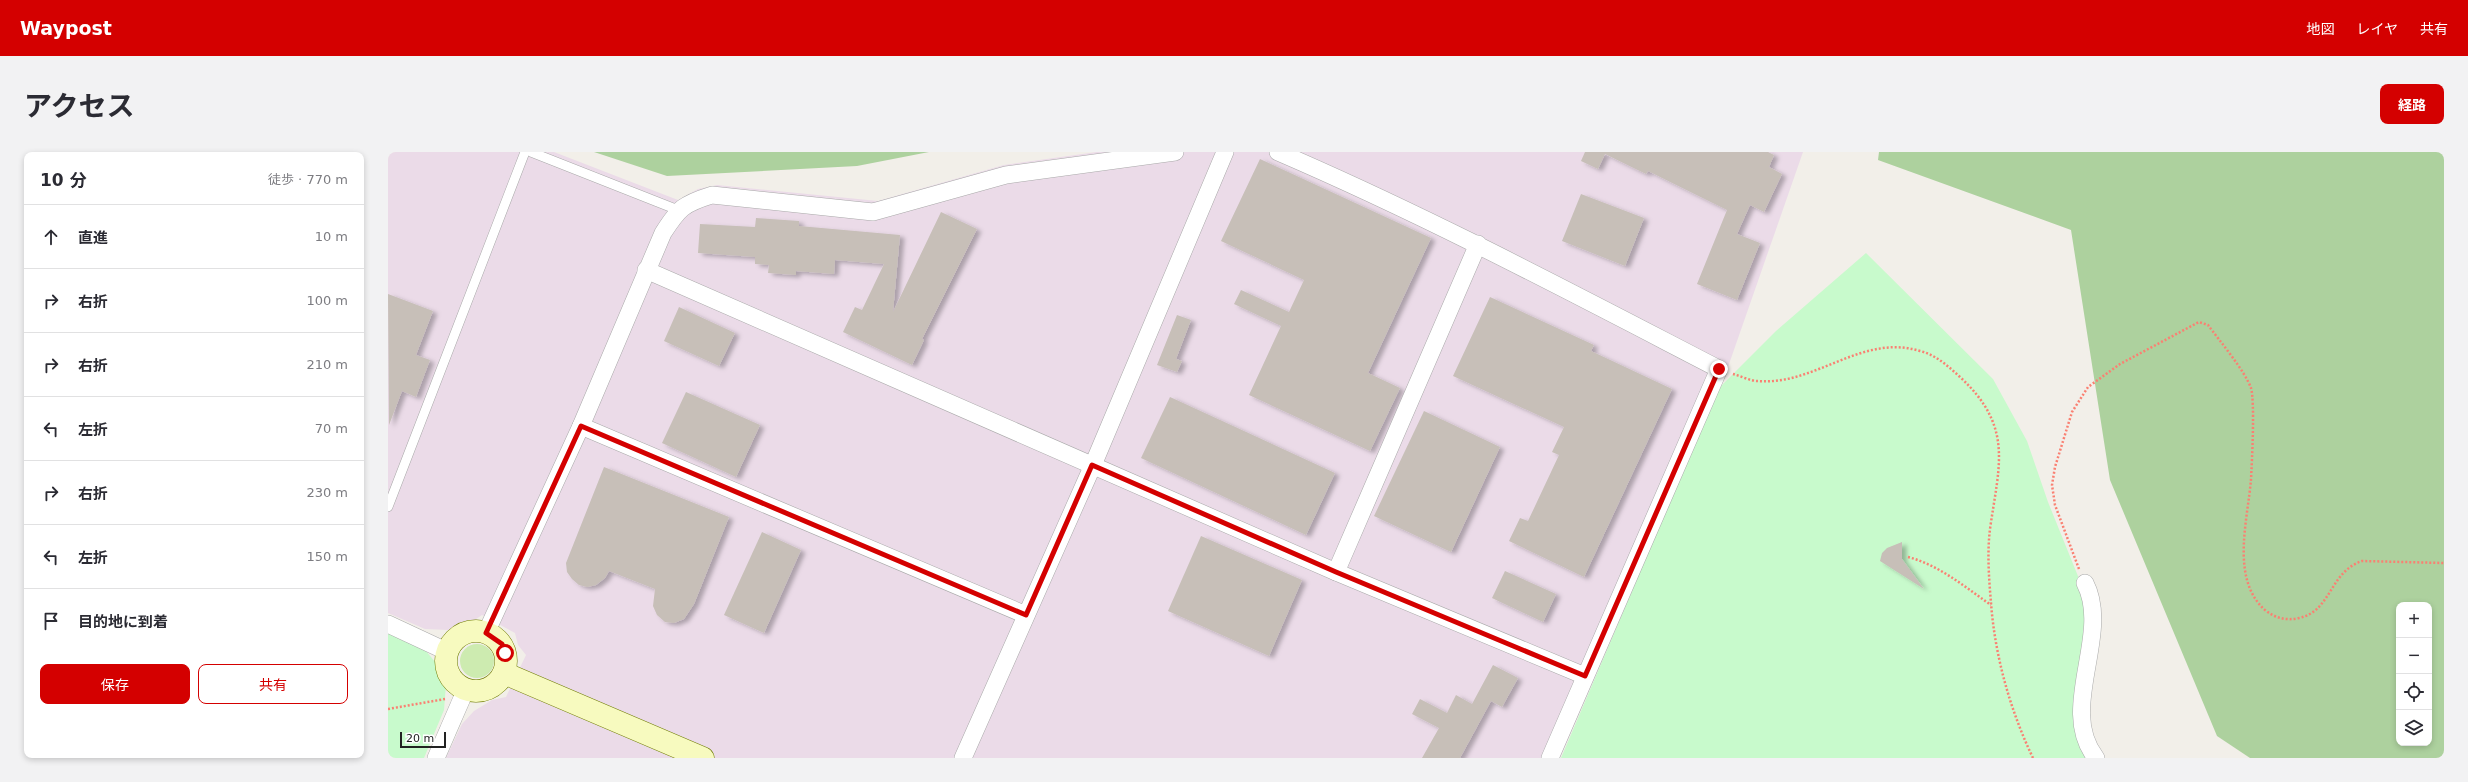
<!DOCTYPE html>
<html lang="ja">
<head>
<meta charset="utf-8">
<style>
  body { margin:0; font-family:"DejaVu Sans","Noto Sans JP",sans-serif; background:#f2f2f3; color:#2b2b33 }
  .controls { position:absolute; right:12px; bottom:12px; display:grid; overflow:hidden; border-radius:8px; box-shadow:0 2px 6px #0003 }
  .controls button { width:36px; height:36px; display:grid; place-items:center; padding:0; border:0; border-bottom:1px solid #e1e1e2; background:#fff; color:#2b2b33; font:20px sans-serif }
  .scale { position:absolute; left:12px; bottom:10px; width:46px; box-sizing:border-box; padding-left:4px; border:2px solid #222; border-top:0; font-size:11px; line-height:14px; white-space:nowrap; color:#222; -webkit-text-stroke:3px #fff; paint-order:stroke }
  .stop { position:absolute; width:12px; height:12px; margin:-9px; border:3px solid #d40000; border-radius:50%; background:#fff }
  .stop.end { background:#d40000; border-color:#fff; box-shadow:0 1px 4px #0008 }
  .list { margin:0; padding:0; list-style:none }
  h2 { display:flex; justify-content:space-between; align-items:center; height:52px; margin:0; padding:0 16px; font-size:17px }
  h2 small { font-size:13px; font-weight:400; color:#7c7c81 }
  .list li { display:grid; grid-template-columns:26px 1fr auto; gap:12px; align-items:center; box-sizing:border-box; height:64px; padding:0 16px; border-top:1px solid #e1e1e2 }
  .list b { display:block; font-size:15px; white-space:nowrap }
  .list em { font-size:13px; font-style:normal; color:#7c7c81 }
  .actions { display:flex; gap:8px; padding:12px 16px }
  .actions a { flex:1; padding:9px 0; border:1px solid #d40000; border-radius:8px; text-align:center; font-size:14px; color:#d40000 }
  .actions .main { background:#d40000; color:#fff }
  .icon { flex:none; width:22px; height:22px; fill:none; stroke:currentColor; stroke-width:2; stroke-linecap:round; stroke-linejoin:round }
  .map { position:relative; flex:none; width:2056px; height:606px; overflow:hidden; border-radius:8px }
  header { display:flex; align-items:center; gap:24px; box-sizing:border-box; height:56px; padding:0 20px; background:#d40000; color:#fff }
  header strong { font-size:19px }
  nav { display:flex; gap:22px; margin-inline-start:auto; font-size:14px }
  .intro { display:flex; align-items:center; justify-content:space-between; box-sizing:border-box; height:96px; padding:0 24px }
  h1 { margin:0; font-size:28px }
  .button { padding:10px 18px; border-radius:8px; background:#d40000; color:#fff; font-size:14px; font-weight:700 }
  main { display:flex; gap:24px; padding:0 24px }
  aside { flex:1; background:#fff; border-radius:8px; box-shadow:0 2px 6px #0003 }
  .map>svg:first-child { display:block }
  .industrial { fill:#ebdbe8 }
  .grass { fill:#cdebb0 }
  .forest { fill:#add19e; fill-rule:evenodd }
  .park { fill:#c8facc }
  .building { fill:#c7bfb8; filter:url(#shadow) }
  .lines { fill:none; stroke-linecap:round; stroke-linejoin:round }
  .lane-casing { stroke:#a9a9a9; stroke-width:10 }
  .street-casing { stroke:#a9a9a9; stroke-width:18 }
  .secondary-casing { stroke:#707d05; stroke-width:23 }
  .path { stroke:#fa8072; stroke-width:2.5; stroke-dasharray:2 2; stroke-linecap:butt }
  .lane { stroke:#fff; stroke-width:9 }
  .street { stroke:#fff; stroke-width:17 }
  .secondary { stroke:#f7fabf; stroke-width:22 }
  .route { stroke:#d40000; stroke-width:5 }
</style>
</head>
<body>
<header>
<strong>Waypost</strong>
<nav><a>地図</a><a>レイヤ</a><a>共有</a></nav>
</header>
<div class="intro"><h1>アクセス</h1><a class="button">経路</a></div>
<main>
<aside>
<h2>10 分<small>徒歩 · 770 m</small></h2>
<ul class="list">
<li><svg class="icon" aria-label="ahead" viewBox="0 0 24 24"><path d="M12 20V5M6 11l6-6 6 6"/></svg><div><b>直進</b></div><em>10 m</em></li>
<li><svg class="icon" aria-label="right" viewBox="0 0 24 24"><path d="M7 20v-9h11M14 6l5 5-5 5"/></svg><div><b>右折</b></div><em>100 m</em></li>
<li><svg class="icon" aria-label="right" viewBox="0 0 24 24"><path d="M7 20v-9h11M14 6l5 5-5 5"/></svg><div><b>右折</b></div><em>210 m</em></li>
<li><svg class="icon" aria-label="left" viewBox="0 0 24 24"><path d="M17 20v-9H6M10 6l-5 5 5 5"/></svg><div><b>左折</b></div><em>70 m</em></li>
<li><svg class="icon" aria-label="right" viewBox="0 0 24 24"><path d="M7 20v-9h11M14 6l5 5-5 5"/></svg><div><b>右折</b></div><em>230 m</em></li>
<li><svg class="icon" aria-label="left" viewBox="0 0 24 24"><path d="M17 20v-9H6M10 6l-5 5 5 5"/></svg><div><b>左折</b></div><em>150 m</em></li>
<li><svg class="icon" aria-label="arrive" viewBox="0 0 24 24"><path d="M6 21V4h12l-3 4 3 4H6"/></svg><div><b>目的地に到着</b></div></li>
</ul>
<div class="actions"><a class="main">保存</a><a>共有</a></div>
</aside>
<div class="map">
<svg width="2056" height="606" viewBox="0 0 2056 606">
  <defs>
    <filter id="shadow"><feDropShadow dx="4.5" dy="2.5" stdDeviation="2" flood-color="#0004"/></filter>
  </defs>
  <rect width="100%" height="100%" fill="#f2efe9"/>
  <!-- industrial -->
  <path class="industrial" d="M0 0H166L290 48 310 37 329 33 490 49 616 13 709 0H1415L1333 235 1172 606H58L74 572 86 559 104 548 118 545 138 503 130 493 127 481 94 463 79 473 61 478 37 477 0 461Z"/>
  <!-- grass -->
  <circle class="grass" cx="89" cy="509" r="17"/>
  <!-- forest -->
  <g class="forest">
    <path d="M206 0H541L469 14 279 24Z"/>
    <path d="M1491 0H2056V606H1862L1829 584 1722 328 1683 78 1490 8ZM2011 453H2041V591H2011Z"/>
  </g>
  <!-- park -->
  <g class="park">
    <path d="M1478 101 1605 227 1639 289 1660 350 1694 434 1697 455 1695 487 1700 606H1173L1330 237 1388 179Z"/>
    <path d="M0 479 33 493 48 511 58 533 56 558 36 606H0Z"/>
  </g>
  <!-- building -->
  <g class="building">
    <path d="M1197 0H1380L1386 3 1381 15 1394 22 1376 60 1362 53 1349 82 1372 91 1349 148 1309 132 1339 58 1260 19 1258 22 1217 2 1210 17 1193 9Z"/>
    <path d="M872 7 1043 86 980 221 1012 236 982 299 861 243 893 174 846 152 853 138 901 160 916 128 833 89Z"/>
    <path d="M1193 42 1256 66 1237 114 1174 89Z"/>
    <path d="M553 60 589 77 534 187 536 188 524 213 455 180 467 155 474 158 496 112 447 108 446 122 408 119V123L380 121 381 113 367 112V105L310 101 312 72 367 75 368 66 411 69V74L512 83 505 160Z"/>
    <path d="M0 142 45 159 28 203 42 208 28 245 14 239 1 273Z"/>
    <path d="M1102 145 1206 193 1203 199 1284 237 1196 425 1121 389 1132 366 1140 369 1171 303 1164 300 1176 275 1065 224Z"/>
    <path d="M291 155 347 181 331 214 276 189Z"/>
    <path d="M789 163 803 168 788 207 794 209 789 220 769 213Z"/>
    <path d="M298 240 372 273 348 325 274 291Z"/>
    <path d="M782 245 947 321 918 383 753 306Z"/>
    <path d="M1036 259 1112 295 1063 400 986 364Z"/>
    <path d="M216 315 341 365 306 452 296 467 286 471 277 470 269 463 265 454 267 437 221 419 217 426 208 433 199 435 191 433 184 427 179 420 178 411Z"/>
    <path d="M374 380 413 398 376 481 336 463Z"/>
    <path d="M813 384 914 428 881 504 780 459Z"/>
    <path d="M1514 390V407L1536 437 1492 409 1494 401 1499 396Z"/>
    <path d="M1117 419 1168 442 1155 470 1104 446Z"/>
    <path d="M1105 513 1130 526 1114 555 1103 549 1072 606H1034L1051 576 1024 562 1032 547 1059 561 1068 543 1084 552Z"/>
  </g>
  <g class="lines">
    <defs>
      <g id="lane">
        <path d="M143 0 290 58"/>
        <path d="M0 355 137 0"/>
      </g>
      <g id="street">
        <path d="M890 0C1041 65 1186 142 1331 217L1162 606"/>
        <path d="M258 118 948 420 1197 524"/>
        <path d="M193 274 638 463"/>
        <path d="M948 420 1090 92"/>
        <path d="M1697 431C1724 483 1669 557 1708 606"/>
        <path d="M0 472 60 500"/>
        <path d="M98 481 193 274 275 81C291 56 295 52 324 43L485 60 618 23 787 0"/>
        <path d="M48 606 78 537"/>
        <path d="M575 606 705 313 837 0"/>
      </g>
      <g id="secondary">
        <circle cx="88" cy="509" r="30"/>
        <path d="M116 521 315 606"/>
      </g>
    </defs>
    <!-- lane casing -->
    <use href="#lane" class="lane-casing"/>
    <!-- street casing -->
    <use href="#street" class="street-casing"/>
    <!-- secondary casing -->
    <use href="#secondary" class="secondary-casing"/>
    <!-- path -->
    <g class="path">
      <path d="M1345 222C1353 224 1362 229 1370 229 1427 234 1474 181 1532 199 1548 203 1560 214 1572 225 1626 275 1611 313 1602 377 1599 401 1601 427 1603 451 1607 504 1622 558 1645 606"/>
      <path d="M1520 405C1551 413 1577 435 1603 453"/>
      <path d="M1691 417 1667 353 1664 333 1667 315 1684 260 1700 235 1732 212 1811 170 1820 173C1831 188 1857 219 1863 236 1867 250 1864 309 1863 327 1860 367 1842 427 1877 458 1887 466 1898 469 1911 466 1944 459 1941 420 1974 409L2056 411"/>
      <path d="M0 557 57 547"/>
    </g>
    <!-- lane -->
    <use href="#lane" class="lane"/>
    <!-- street -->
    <use href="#street" class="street"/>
    <!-- secondary -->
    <use href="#secondary" class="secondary"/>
  </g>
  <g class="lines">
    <!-- route -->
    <path class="route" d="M117 501 114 492 98 481 193 274 638 463 704 313 948 420 1197 524 1331 217"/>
  </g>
</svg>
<div class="controls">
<button>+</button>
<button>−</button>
<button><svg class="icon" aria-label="locate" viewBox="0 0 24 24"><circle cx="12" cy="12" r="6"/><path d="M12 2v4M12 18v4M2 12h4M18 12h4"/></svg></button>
<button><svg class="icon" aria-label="layers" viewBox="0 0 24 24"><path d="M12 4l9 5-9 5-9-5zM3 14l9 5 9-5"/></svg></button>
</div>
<div class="scale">20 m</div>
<div class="stop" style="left:117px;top:501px"></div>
<div class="stop end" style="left:1331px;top:217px"></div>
</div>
</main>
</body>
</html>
